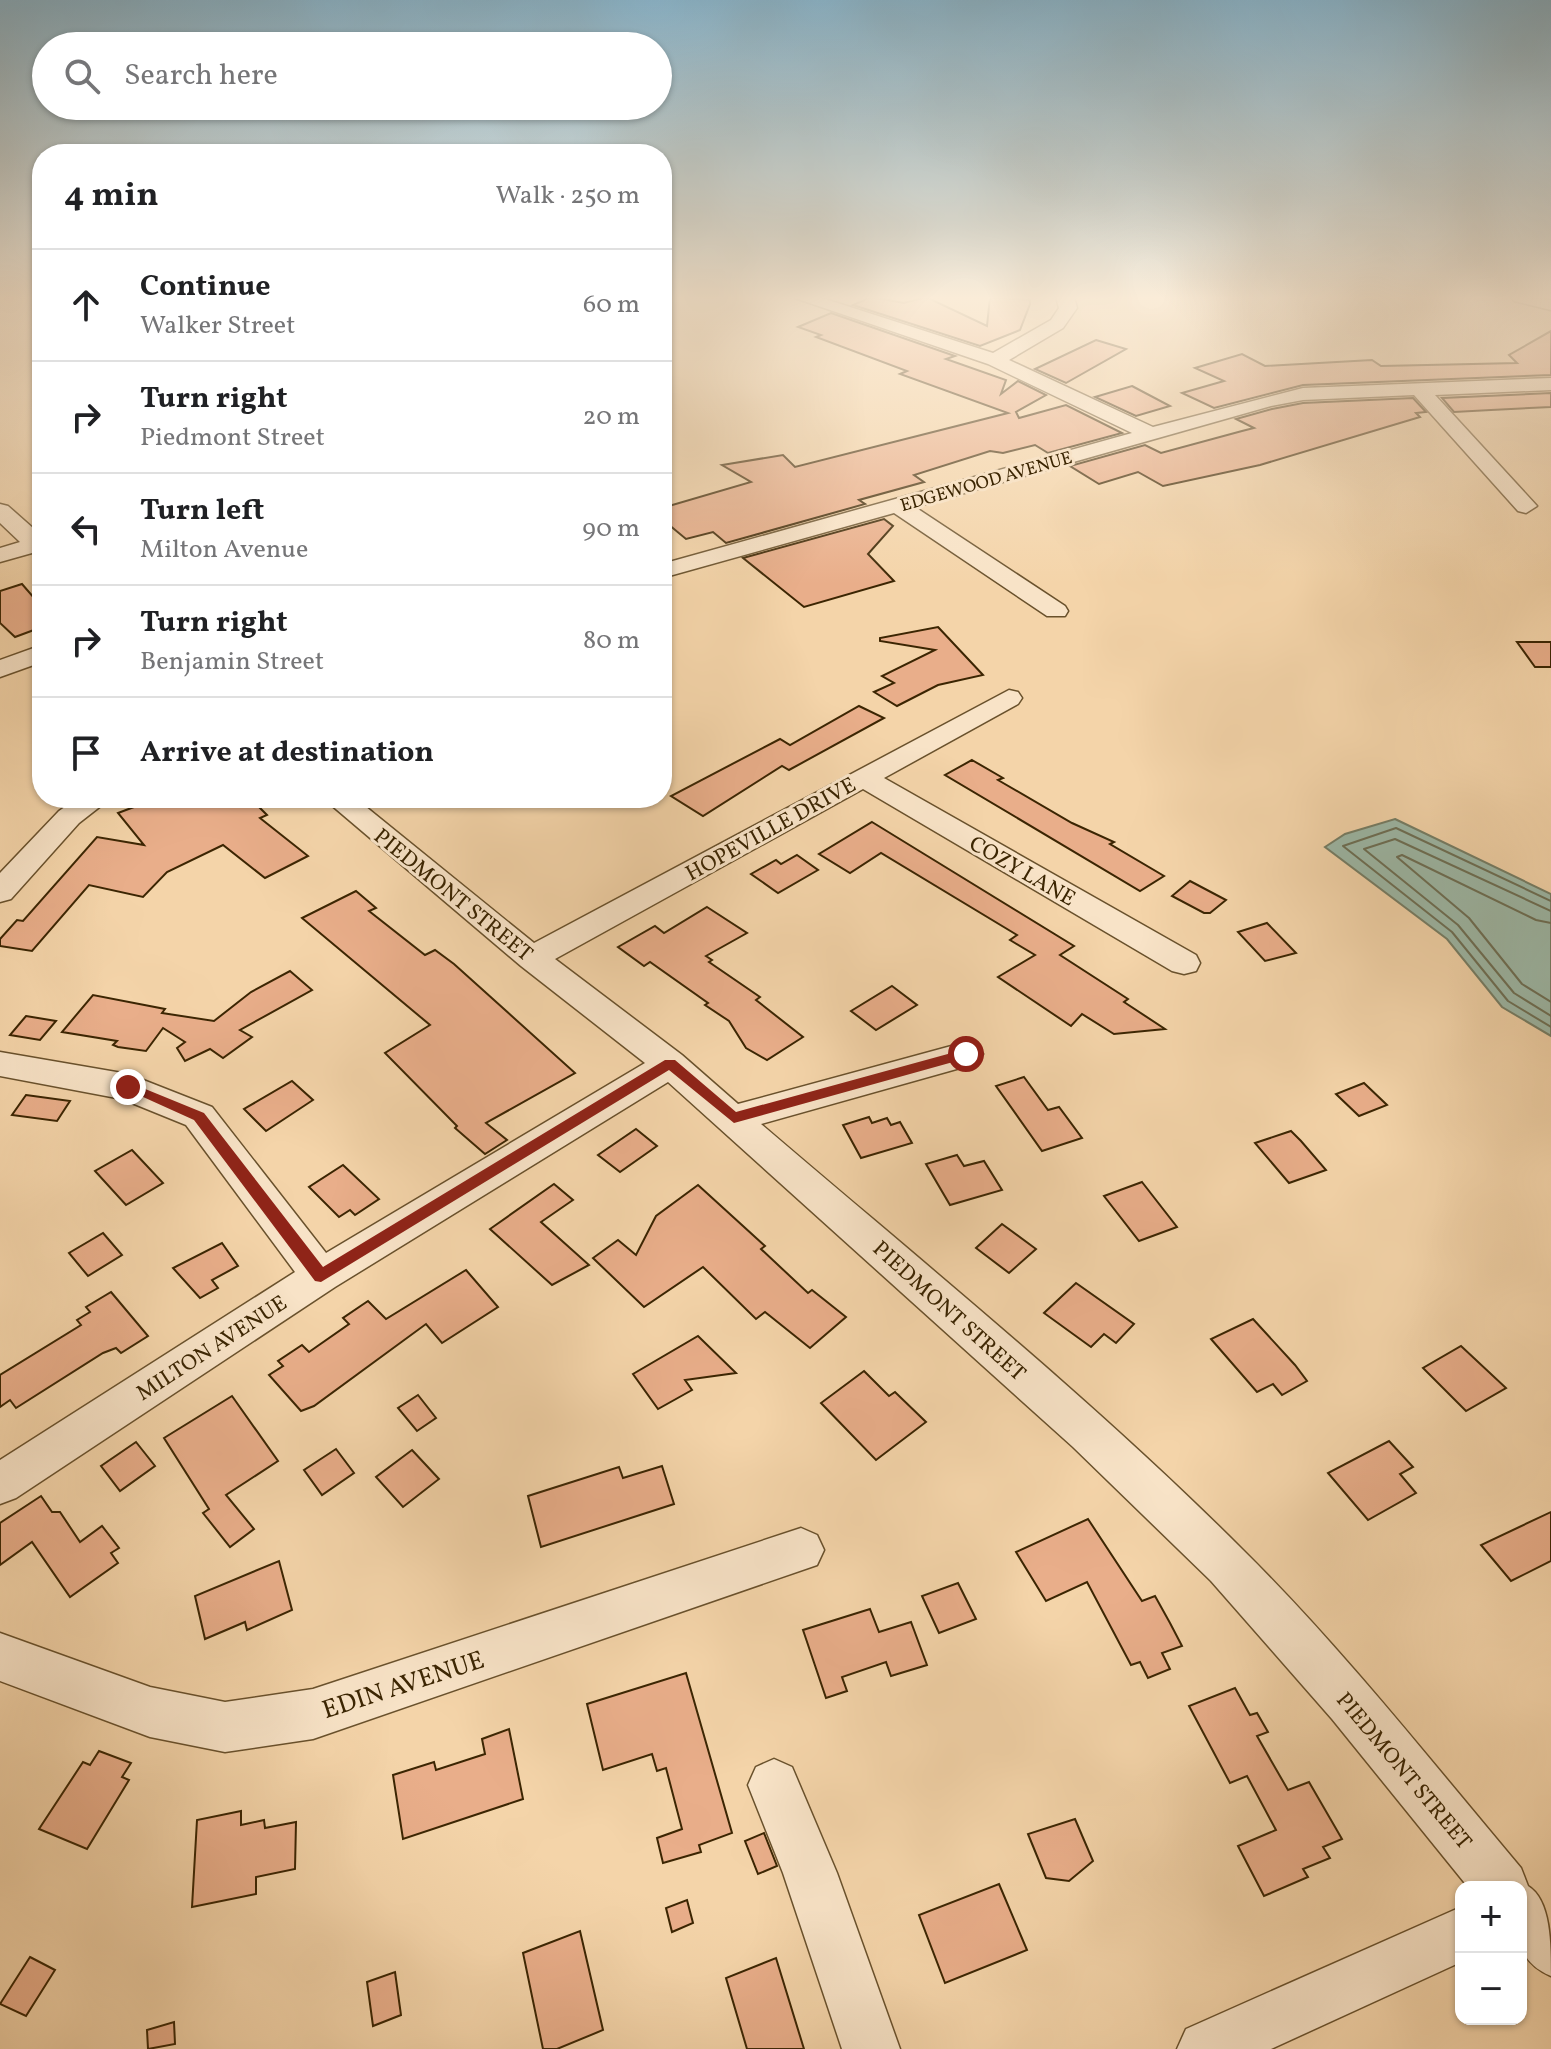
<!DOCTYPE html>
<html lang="en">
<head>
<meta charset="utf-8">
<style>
  body { margin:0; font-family:Vollkorn,serif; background:#f6f6f6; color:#202124 }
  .controls { position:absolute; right:24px; bottom:24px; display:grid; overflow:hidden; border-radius:16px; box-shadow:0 2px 6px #0004 }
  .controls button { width:72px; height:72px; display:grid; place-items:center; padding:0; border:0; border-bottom:2px solid #e0e0e0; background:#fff; color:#202124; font:40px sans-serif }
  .stop { position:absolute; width:24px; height:24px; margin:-18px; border:6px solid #8f2418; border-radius:50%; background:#fff }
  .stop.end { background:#8f2418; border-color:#fff; box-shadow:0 2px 8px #0008 }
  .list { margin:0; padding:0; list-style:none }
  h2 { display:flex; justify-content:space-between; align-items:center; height:104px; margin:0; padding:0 32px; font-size:34px }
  h2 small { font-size:26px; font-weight:400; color:#757577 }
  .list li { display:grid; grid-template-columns:52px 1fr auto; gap:24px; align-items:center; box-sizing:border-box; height:112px; padding:0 32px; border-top:2px solid #e0e0e0 }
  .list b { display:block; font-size:30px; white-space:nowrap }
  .list p { margin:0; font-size:26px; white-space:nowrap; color:#757577 }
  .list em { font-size:26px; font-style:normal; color:#757577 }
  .icon { flex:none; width:44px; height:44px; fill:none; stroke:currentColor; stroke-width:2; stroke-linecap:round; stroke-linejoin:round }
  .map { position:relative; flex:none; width:1551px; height:2049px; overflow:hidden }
  .search { position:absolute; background:#fff; box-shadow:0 2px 6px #0004; left:32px; top:32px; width:640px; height:88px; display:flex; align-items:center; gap:20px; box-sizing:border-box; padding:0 28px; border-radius:44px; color:#757577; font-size:30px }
  .panel { position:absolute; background:#fff; box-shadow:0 2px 6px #0004; left:32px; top:144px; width:640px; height:664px; border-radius:32px }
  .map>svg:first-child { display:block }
  .water { fill:#9cb8a7; stroke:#757d65; stroke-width:2 }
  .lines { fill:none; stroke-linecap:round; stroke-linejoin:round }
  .shore { stroke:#6c6e54; stroke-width:2 }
  .building { fill:#e9ae8a; stroke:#3b2502; stroke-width:2 }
  .minor-casing { stroke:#69512c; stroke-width:3 }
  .minor { fill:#f8e3c7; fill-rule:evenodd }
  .route { fill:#8f2418 }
  .labels { text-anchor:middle; stroke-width:6; stroke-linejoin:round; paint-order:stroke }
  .far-street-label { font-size:18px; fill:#3b2502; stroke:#f8e3c7 }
  .street-label { font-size:22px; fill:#3b2502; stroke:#f8e3c7 }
  .near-street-label { font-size:26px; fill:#3b2502; stroke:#f8e3c7 }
</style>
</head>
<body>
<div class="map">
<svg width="1551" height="2049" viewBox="0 0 1551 2049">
  <rect width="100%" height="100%" fill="#f4d4a9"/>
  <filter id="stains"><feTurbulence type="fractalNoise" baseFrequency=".0025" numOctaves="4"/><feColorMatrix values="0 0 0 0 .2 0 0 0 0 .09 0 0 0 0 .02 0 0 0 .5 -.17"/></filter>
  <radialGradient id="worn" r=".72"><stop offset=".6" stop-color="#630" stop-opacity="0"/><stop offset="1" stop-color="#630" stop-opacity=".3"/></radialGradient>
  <!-- water -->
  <path class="water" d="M1395 819 1551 894V1036L1502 1007 1447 939 1325 847 1345 834Z"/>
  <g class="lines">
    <!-- shore -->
    <g class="shore">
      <path d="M1551 901 1396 828 1343 846 1452 932 1508 1001 1551 1027"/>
      <path d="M1551 911 1395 839 1364 849 1458 925 1514 993 1551 1016"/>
      <path d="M1551 923 1536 920 1402 855 1397 857 1469 918 1522 984 1551 1002"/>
    </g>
  </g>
  <!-- building -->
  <g class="building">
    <path d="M871 297 904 303 926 297 987 326 990 297 1030 300V304L1020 330 980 346 853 305Z"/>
    <path d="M831 313 955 356 946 359 1006 380 1001 394 1018 381 1046 395 1016 412 1019 418 1066 405 1122 433 1048 453 1035 445 1003 453 990 451 914 475 924 482 859 500 865 504 726 543 713 532 686 539 662 519V508L751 482 722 465 783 455 795 467 1008 413 900 374 907 371 816 337 821 335 798 327Z"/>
    <path d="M1551 331V375L1303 385 1214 408 1182 393 1224 381 1195 368 1242 354 1265 366 1372 360 1381 366 1517 363 1509 355Z"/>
    <path d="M1096 340 1126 349 1066 383 1035 369Z"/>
    <path d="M1132 386 1170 406 1136 416 1095 397Z"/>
    <path d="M1551 393V407L1491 410 1454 412 1442 398Z"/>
    <path d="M1413 398 1426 412 1416 413 1420 417 1260 465 1163 486 1138 472 1099 484 1070 466 1145 445 1161 453 1242 431 1254 428 1236 419 1272 409 1303 403Z"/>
    <path d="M884 519 893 526 868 554 894 581 804 607 743 558Z"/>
    <path d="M22 584 42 607V627L15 637 0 623V591Z"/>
    <path d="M938 627 983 675 938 685 897 706 874 692 894 683 882 676 935 650 880 641V638Z"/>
    <path d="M1517 642H1551V667H1535Z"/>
    <path d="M859 706 884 718 789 770 782 766 703 816 671 796 780 739 790 745Z"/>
    <path d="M972 760 1003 778 998 780 1072 823 1114 842 1110 844 1164 876 1140 891 945 775Z"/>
    <path d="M158 798H250L267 815 260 818 308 856 265 878 223 845 167 872 143 897 89 885 32 951 0 946V939L17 920 23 921 97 837 144 845 118 813Z"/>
    <path d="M872 822 1074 946 1060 955 1128 999 1124 1002 1165 1029 1114 1034 1082 1014 1071 1026 998 977 1035 955 1010 940 1017 935 881 853 850 873 819 854Z"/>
    <path d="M797 855 818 870 778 893 751 874 776 860 781 864Z"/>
    <path d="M1190 881 1226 900 1210 913H1204L1172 896Z"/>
    <path d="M356 891 376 908 369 911 425 955 435 950 454 964 575 1073 486 1123 507 1140 485 1154 455 1128 457 1126 385 1053 430 1025 302 918Z"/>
    <path d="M707 907 747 933 706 956 712 960 709 962 760 997 756 1000 803 1037 767 1060 746 1048 729 1021 705 1005 708 1003 650 962 644 966 618 947 655 926 664 933Z"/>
    <path d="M1267 923 1296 953 1265 961 1238 932Z"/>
    <path d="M290 971 312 990 240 1030 252 1037 223 1058 210 1049 185 1061 177 1048 185 1042 163 1028 146 1051 118 1047 113 1045 117 1041 62 1032 93 995 165 1009 162 1013 214 1021 251 992Z"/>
    <path d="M892 986 917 1005 876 1030 851 1011Z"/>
    <path d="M26 1016 56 1021 40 1040 10 1035Z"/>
    <path d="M1024 1077 1048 1110 1059 1107 1082 1138 1042 1151 996 1086Z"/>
    <path d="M292 1081 313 1100 266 1131 244 1109Z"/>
    <path d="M1364 1083 1387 1105 1359 1116 1336 1094Z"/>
    <path d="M26 1095 70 1101 57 1121 12 1115Z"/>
    <path d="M869 1117 872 1123 887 1118 891 1125 900 1122 912 1143 861 1158 843 1125Z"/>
    <path d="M636 1129 657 1146 620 1172 598 1155Z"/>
    <path d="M1291 1131 1301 1141 1326 1170 1289 1183 1255 1143Z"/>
    <path d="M132 1150 163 1183 126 1205 95 1171Z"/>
    <path d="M957 1155 964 1166 984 1161 1002 1190 950 1205 926 1164Z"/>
    <path d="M343 1165 379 1199 355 1215 350 1210 339 1217 309 1187Z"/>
    <path d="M1142 1182 1177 1227 1139 1241 1104 1196Z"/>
    <path d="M554 1184 573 1200 541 1222 589 1265 552 1285 490 1229Z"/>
    <path d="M698 1185 765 1246 761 1249 808 1293 812 1290 846 1317 810 1348 765 1312 756 1319 703 1267 644 1307 593 1258 618 1240 636 1255 656 1216Z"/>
    <path d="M1002 1224 1036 1249 1009 1273 976 1248Z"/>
    <path d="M103 1233 122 1255 88 1276 69 1253Z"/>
    <path d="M222 1243 238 1266 212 1280 218 1288 200 1298 173 1268Z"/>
    <path d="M466 1270 498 1307 442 1343 426 1324 314 1406 301 1411 269 1375 283 1366 278 1361 302 1345 309 1352 349 1324 343 1318 368 1301 386 1319Z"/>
    <path d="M1076 1283 1134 1324 1116 1343 1104 1334 1091 1347 1044 1313Z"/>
    <path d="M111 1292 148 1336 121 1353 116 1348 103 1353 16 1408 10 1400 0 1407V1375L81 1325 77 1320 90 1312 86 1307Z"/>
    <path d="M1253 1319 1295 1365 1307 1381 1282 1395 1273 1384 1257 1392 1211 1339Z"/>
    <path d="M698 1336 736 1373 685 1380 692 1390 658 1409 633 1374Z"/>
    <path d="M1461 1346 1506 1388 1466 1411 1423 1368Z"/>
    <path d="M864 1371 889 1396 895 1392 926 1422 876 1460 821 1403Z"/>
    <path d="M418 1395 436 1418 417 1431 398 1408Z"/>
    <path d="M232 1396 278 1461 226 1495 254 1529 230 1547 203 1513 209 1509 164 1438Z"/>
    <path d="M1389 1441 1413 1467 1400 1474 1416 1493 1368 1520 1328 1473Z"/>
    <path d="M136 1442 155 1466 120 1491 101 1466Z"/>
    <path d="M336 1449 354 1473 322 1495 304 1470Z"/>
    <path d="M412 1450 439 1479 403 1507 376 1477Z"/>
    <path d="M662 1466 674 1504 541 1547 528 1496 619 1467 623 1478Z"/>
    <path d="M41 1496 52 1512H60L80 1542 102 1526 119 1548 111 1553 118 1563 70 1597 32 1542 0 1565V1523Z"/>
    <path d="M1551 1512V1561L1511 1581 1481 1545Z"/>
    <path d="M1088 1519 1142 1601 1155 1596 1170 1623 1182 1646 1162 1653 1170 1669 1148 1678 1140 1662 1131 1665 1087 1582 1046 1601 1016 1552Z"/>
    <path d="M279 1561 292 1610 247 1630 245 1622 205 1639 195 1596Z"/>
    <path d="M958 1583 976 1619 939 1633 922 1596Z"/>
    <path d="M870 1609 879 1632 911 1622 927 1665 891 1676 886 1662 842 1677 847 1691 826 1698 803 1630Z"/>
    <path d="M686 1673 732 1833 699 1845 701 1852 663 1863 657 1838 682 1829 666 1768 657 1771 652 1754 603 1770 587 1704Z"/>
    <path d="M1235 1688 1250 1715 1257 1713 1268 1732 1257 1736 1288 1790 1309 1782 1342 1839 1323 1847 1330 1858 1303 1869 1308 1877 1264 1896 1238 1846 1276 1830 1247 1776 1230 1783 1189 1706Z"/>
    <path d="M509 1729 523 1799 403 1839 393 1775 434 1762 436 1770 485 1754 482 1739Z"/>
    <path d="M99 1751 131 1763 122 1777 129 1780 87 1849 39 1829 83 1762 90 1765Z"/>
    <path d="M241 1811V1825L264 1820 265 1828 296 1822 295 1869 256 1877V1894L192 1907 197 1820Z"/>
    <path d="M1075 1819 1093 1861 1069 1881 1046 1878 1028 1834Z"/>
    <path d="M764 1833 777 1866 758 1874 745 1841Z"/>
    <path d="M999 1884 1027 1950 945 1983 919 1915Z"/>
    <path d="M687 1900 693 1923 672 1932 666 1908Z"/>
    <path d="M580 1931 603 2030 557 2049H543L523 1953Z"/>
    <path d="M30 1957 55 1970 26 2016 0 2004Z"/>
    <path d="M776 1958 804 2049H747L726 1978Z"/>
    <path d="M395 1972 401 2015 373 2026 367 1982Z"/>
    <path d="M174 2022 175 2044 148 2049 147 2030Z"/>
  </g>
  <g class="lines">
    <defs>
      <g id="minor">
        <path d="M819 297 993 353 1051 320 1059 308 1056 297H1074L1077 308 1063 328 1009 360 1153 427 1303 388 1551 378V390L1435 395 1537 506 1526 513 1518 511 1414 395 1303 400 1271 406 915 507 1065 606 1068 611 1065 616H1047L894 513 662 578V564L1132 433 988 364 795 298Z"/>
        <path d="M1511 297 1551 300V310L1514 301Z"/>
        <path d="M0 504 8 506 42 536V557L32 553 0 562V548L20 542 0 523Z"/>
        <path d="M42 645V662L0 677V660Z"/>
        <path d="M1009 690 1018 692 1022 698 1018 704 884 778 1196 955 1200 963 1196 971 1184 974 1172 971 863 789 555 959 682 1055 738 1104 966 1042 978 1045 983 1054 978 1063 761 1124C923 1263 1091 1398 1242 1549 1342 1648 1430 1760 1521 1868L1528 1886C1551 1900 1551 1944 1551 1976 1509 1958 1521 1927 1521 1887H1468L1332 1719 1211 1581 1073 1447 668 1082 335 1287 16 1498 0 1504V1460L295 1272 186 1125 122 1099 0 1076V1052L128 1074 212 1107 326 1253 645 1063 521 966 323 798H355L534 943Z"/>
        <path d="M78 798H111L79 823 11 899 0 902V873L59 811Z"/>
        <path d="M801 1528 817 1535 824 1550 817 1565 313 1739 225 1752 150 1737 0 1681V1633L150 1687 225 1702 313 1689Z"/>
        <path d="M774 1759 792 1767 837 1873 900 2049H842L783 1873 748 1785 756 1767Z"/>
        <path d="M1461 1907V1962L1271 2049H1177L1186 2029Z"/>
      </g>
    </defs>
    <!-- minor casing -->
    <use href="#minor" class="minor-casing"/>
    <!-- minor -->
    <use href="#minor" class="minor"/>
  </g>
  <!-- sky -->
  <linearGradient id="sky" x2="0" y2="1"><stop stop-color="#89b6ce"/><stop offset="0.51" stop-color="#faecd8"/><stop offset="1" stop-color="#faecd8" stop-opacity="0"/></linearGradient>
  <rect width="1551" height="584" fill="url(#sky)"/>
  <!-- route -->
  <path class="route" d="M966 1049 973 1054 971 1057 734 1123 669 1070 321 1282 315 1281 194 1120 121 1087 133 1084 204 1113 323 1267 665 1060H675L736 1112Z"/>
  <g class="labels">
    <!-- far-street labels -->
    <g class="far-street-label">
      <text transform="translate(986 481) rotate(-16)" y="6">EDGEWOOD AVENUE</text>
    </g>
    <!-- street labels -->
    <g class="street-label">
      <text transform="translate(770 828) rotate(-29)" y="8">HOPEVILLE DRIVE</text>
      <text transform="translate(1023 870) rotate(30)" y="8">COZY LANE</text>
      <text transform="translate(454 894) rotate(39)" y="8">PIEDMONT STREET</text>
      <text transform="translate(950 1310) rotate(42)" y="8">PIEDMONT STREET</text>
      <text transform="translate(211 1347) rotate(-33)" y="8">MILTON AVENUE</text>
      <text transform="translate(1405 1770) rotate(50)" y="8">PIEDMONT STREET</text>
    </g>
    <!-- near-street labels -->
    <g class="near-street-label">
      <text transform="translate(403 1684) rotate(-18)" y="9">EDIN AVENUE</text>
    </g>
  </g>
  <rect width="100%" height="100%" filter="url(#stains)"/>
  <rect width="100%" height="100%" fill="url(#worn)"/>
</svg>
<div class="controls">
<button>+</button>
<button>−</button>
</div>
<div class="stop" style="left:966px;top:1054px"></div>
<div class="stop end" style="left:128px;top:1087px"></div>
<div class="search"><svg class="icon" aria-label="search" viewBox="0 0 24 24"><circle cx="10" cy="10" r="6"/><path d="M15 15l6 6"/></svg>Search here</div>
<section class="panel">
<h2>4 min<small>Walk · 250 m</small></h2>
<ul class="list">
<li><svg class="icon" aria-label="ahead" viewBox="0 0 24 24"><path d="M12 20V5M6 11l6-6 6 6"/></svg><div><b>Continue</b><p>Walker Street</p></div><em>60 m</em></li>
<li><svg class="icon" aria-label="right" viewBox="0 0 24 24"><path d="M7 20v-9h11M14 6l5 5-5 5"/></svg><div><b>Turn right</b><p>Piedmont Street</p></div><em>20 m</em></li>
<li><svg class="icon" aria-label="left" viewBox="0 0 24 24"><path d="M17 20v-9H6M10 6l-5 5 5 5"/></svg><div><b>Turn left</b><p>Milton Avenue</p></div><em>90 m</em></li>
<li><svg class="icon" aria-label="right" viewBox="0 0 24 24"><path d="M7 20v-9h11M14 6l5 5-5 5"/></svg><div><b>Turn right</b><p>Benjamin Street</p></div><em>80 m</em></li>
<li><svg class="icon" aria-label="arrive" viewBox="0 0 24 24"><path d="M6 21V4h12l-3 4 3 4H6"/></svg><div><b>Arrive at destination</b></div></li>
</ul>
</section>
</div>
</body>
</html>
